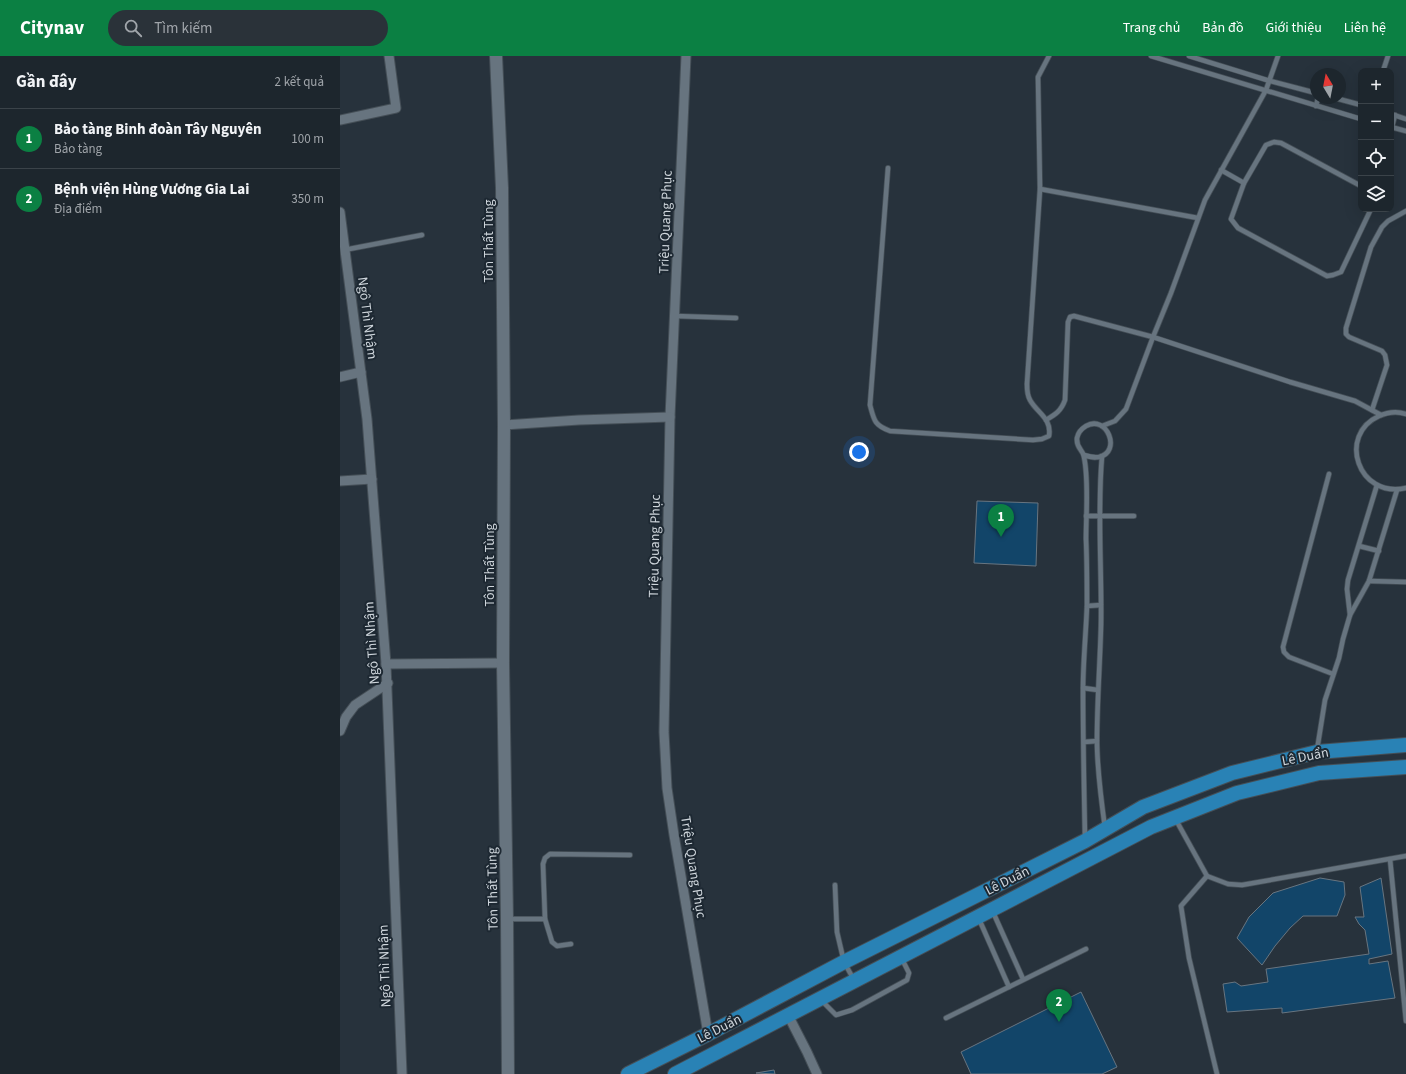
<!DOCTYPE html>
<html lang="vi">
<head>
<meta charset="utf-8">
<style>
  body { margin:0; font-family:"Source Sans 3",sans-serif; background:#2a3239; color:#f1f3f6 }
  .controls { position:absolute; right:12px; top:12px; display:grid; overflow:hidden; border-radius:8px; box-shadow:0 4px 16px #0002 }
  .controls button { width:36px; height:36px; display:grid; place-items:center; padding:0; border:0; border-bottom:1px solid #3b4349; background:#1d262d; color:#f1f3f6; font:20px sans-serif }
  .compass { position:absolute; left:970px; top:12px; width:36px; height:36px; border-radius:50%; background:#1d262d; box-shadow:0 4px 16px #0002; rotate:350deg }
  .you { position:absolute; left:519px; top:396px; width:14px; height:14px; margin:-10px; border:3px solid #fff; border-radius:50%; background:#1a73e8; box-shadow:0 0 0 6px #1a73e833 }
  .badge { display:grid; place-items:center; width:26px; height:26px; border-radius:50%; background:#0b8043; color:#fff; font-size:13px; font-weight:700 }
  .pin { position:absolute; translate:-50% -33px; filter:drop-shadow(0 1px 2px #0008) }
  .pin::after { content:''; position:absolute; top:21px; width:14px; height:12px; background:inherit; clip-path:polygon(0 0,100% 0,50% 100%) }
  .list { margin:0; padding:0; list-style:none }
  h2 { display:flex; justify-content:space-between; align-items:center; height:52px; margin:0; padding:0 16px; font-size:17px }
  h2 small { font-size:13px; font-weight:400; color:#a0a5aa }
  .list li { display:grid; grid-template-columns:26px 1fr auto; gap:12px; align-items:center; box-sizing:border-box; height:60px; padding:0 16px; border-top:1px solid #3b4349 }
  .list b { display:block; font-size:15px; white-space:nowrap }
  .list p { margin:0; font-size:13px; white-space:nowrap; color:#a0a5aa }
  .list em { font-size:13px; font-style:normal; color:#a0a5aa }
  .icon { flex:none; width:22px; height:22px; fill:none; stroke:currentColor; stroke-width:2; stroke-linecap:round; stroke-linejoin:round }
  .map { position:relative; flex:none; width:1066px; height:1018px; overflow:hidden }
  header { display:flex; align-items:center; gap:24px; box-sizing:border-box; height:56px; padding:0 20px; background:#0b8043; color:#fff }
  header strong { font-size:19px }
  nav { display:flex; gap:22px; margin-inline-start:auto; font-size:14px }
  .search { width:280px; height:36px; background:#2a3239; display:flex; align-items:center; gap:10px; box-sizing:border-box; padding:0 14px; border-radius:22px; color:#a0a5aa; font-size:15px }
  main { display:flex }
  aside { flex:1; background:#1d262d }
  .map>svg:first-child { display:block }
  .building { fill:#124569; stroke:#687580 }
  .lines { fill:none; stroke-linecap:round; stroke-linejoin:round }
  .lane-casing { stroke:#454f57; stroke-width:6 }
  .street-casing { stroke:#454f57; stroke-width:11 }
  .secondary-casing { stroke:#454f57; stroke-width:14 }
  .primary-casing { stroke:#454f57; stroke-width:16 }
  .lane { stroke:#67747f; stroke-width:4.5 }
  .street { stroke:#67747f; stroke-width:9 }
  .secondary { stroke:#67747f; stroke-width:12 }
  .primary { stroke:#2982b5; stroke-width:14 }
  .labels { text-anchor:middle; stroke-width:4; stroke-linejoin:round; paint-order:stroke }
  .street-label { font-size:14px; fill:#cfd6dc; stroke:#1d2832 }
</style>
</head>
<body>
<header>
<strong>Citynav</strong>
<div class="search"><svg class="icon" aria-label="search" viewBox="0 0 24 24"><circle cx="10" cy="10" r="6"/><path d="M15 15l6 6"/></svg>Tìm kiếm</div>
<nav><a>Trang chủ</a><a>Bản đồ</a><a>Giới thiệu</a><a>Liên hệ</a></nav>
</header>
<main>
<aside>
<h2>Gần đây<small>2 kết quả</small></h2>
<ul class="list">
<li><span class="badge">1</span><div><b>Bảo tàng Binh đoàn Tây Nguyên</b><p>Bảo tàng</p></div><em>100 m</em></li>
<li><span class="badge">2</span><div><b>Bệnh viện Hùng Vương Gia Lai</b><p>Địa điểm</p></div><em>350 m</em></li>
</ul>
</aside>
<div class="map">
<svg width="1066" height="1018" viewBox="0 0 1066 1018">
  <rect width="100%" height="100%" fill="#27323c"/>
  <!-- building -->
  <g class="building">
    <path d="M637 445 698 447 696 510 634 507Z"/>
    <path d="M980 822 1004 826 1005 839 997 860H963L950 872 935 890 922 909 897 882 909 861 933 837Z"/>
    <path d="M1041 822 1052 898 1029 903V908L1048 905 1055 942 942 957V952L887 956 883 928 895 926 901 930 928 926 926 913 1029 898 1025 874 1019 868 1015 861H1024L1020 831Z"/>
    <path d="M741 936 777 1011 762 1018H631L621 996Z"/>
    <path d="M434 1014 435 1018 416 1017Z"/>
  </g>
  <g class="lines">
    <defs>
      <g id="lane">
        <path d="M811 0 1021 63"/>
        <path d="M849 0 930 25 976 37"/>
        <path d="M1043 15 1048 0"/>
        <path d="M995 42 1021 49"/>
        <path d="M976 50 978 42"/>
        <path d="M1051 58 1066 63"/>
        <path d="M1051 71 1066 75"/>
        <path d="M1052 71 1055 59"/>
        <path d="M548 112 530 349C534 364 534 369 550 375L693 384 702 383 709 380C712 362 697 357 690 344 687 339 687 333 687 328L700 133 698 21 709 0"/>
        <path d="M881 114 904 127"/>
        <path d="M1021 130 941 87 934 86 926 89 904 127 891 163 898 172 987 220 993 219 1001 216 1031 153"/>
        <path d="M700 133 858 162"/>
        <path d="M4 194 82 179"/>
        <path d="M335 260 396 262"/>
        <path d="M1032 354 1047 309 1045 299 1042 295 1009 281 1006 278V272L1031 191 1042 171 1048 165 1066 155"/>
        <path d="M1066 358C1057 355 1048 356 1039 360 997 379 1018 443 1066 432"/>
        <path d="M706 364C716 358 721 355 725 344L728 266 730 261 734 260 813 281 950 326 1015 345 1041 359"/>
        <path d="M762 370 775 365 786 353 813 281 831 237 865 144 926 34 938 0"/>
        <path d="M744 399C750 401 753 402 759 401 782 396 767 358 746 370 741 373 738 377 737 382 736 393 743 393 744 401 749 424 746 458 746 483 747 505 747 527 747 549 746 577 743 606 743 634 743 683 744 733 745 782"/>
        <path d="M762 400C757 456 762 513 761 569 760 608 757 646 757 684 757 714 761 743 765 772"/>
        <path d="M989 418 943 591 944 596 949 601 993 618"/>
        <path d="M746 460H794"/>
        <path d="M1019 490 1039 495"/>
        <path d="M1029 525 1066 526"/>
        <path d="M747 550 761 549"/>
        <path d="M1010 559 1007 533 1008 524 1037 429"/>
        <path d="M743 632 758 634"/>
        <path d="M744 686 757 685"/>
        <path d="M977 694 985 644 999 602 1003 583 1010 559 1029 525 1057 434"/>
        <path d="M836 764 867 820 888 828 902 829 1066 800"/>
        <path d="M1050 803 1066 965"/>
        <path d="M867 820 841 850 849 902 877 1018"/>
        <path d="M495 829 497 876 504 906 514 924"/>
        <path d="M653 856 683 923"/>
        <path d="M167 863H205L203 808 205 802 210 798 290 799"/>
        <path d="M205 863 212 886 217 890 231 888"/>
        <path d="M639 863 669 931"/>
        <path d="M482 945 496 959 512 954 567 924 569 917 562 903"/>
        <path d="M606 962 746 893"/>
      </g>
      <g id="street">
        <path d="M346 0 330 361 324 676 327 732 334 779 368 978"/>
        <path d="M0 64 56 52 49 0"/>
        <path d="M0 156 27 363 46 608 62 1018"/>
        <path d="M0 321 21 316"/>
        <path d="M164 369 239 364 330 361"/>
        <path d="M0 425 32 423"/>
        <path d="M46 608 163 607"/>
        <path d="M0 675 6 661 15 649 48 627"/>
        <path d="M448 959 467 996 477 1018"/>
      </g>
      <path id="secondary" d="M156 0 162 132 164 369 163 607 167 863 168 1018"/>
      <g id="primary">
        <path d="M288 1018 368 978 504 906 745 785 803 751 892 717 977 696 1066 689"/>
        <path d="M335 1018 811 771 897 737 979 717 1066 711"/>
      </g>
    </defs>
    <!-- lane casing -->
    <use href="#lane" class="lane-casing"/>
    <!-- street casing -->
    <use href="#street" class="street-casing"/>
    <!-- secondary casing -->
    <use href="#secondary" class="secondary-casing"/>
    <!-- primary casing -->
    <use href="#primary" class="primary-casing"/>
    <!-- lane -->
    <use href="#lane" class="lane"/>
    <!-- street -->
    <use href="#street" class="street"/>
    <!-- secondary -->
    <use href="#secondary" class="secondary"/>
    <!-- primary -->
    <use href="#primary" class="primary"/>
  </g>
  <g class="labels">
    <!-- street labels -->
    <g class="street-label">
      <text transform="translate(325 166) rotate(-88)" y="5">Triệu Quang Phục</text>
      <text transform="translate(148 185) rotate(-90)" y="5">Tôn Thất Tùng</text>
      <text transform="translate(28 262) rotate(83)" y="5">Ngô Thì Nhậm</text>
      <text transform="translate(314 490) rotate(-89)" y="5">Triệu Quang Phục</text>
      <text transform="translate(149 509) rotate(-90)" y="5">Tôn Thất Tùng</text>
      <text transform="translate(31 587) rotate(-94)" y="5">Ngô Thì Nhậm</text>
      <text transform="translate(965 700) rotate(-11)" y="5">Lê Duẩn</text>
      <text transform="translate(354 811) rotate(81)" y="5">Triệu Quang Phục</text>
      <text transform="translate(667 824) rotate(-27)" y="5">Lê Duẩn</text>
      <text transform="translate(152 833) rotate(-91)" y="5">Tôn Thất Tùng</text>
      <text transform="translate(44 910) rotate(-92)" y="5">Ngô Thì Nhậm</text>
      <text transform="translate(379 972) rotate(-27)" y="5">Lê Duẩn</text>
    </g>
  </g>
</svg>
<div class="controls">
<button>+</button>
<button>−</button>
<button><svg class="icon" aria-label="locate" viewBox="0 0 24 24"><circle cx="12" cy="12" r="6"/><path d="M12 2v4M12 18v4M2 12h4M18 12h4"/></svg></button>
<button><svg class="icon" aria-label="layers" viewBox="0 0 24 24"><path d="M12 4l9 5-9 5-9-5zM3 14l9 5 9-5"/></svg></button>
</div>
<svg class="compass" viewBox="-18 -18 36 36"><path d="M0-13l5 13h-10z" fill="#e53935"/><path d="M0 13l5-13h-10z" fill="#a0a5aa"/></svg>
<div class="you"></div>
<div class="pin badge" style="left:661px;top:481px">1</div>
<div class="pin badge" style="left:719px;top:966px">2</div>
</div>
</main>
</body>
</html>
